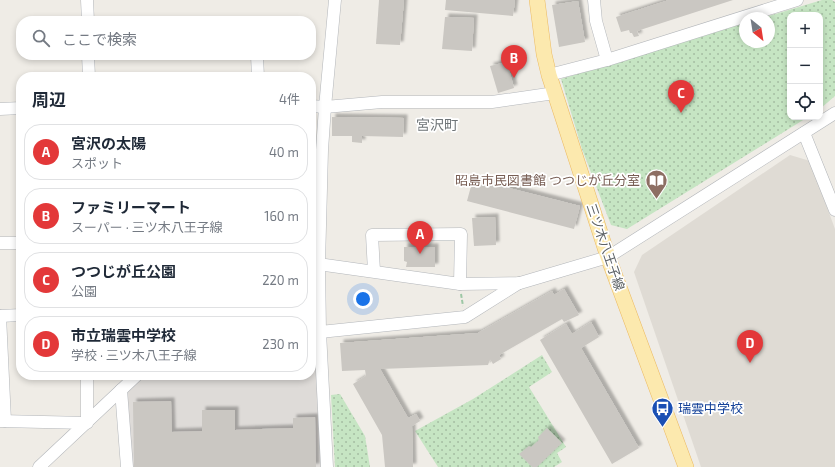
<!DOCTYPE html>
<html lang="ja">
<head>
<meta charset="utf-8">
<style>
  body { margin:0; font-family:"Exo 2","Noto Sans JP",sans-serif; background:#f6f6f7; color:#1f2937 }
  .controls { position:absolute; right:12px; top:12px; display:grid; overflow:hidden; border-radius:8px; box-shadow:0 2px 6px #0003 }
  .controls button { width:36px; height:36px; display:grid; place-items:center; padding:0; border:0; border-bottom:1px solid #e0e1e3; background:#fff; color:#1f2937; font:20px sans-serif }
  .compass { position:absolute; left:739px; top:12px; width:36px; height:36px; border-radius:50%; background:#fff; box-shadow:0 2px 6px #0003; rotate:150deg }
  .you { position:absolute; left:363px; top:299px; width:14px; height:14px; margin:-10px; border:3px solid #fff; border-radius:50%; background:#1a73e8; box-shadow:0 0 0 6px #1a73e833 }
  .badge { display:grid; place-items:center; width:26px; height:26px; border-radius:50%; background:#e33839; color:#fff; font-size:13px; font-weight:700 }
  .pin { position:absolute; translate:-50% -33px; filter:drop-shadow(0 1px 2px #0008) }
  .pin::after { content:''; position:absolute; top:21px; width:14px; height:12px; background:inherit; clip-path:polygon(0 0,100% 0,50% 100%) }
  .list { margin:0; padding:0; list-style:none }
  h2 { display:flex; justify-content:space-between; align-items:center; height:52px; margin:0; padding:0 16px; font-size:17px }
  h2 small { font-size:13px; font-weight:400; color:#747a83 }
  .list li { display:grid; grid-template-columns:26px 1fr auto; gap:12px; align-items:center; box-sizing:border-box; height:56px; margin:0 8px 8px; padding:0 8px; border:1px solid #e0e1e3; border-radius:16px }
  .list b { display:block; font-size:15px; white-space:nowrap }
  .list p { margin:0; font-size:13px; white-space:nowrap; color:#747a83 }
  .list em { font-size:13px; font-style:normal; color:#747a83 }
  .icon { flex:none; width:22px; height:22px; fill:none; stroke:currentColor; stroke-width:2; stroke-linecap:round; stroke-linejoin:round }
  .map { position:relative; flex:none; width:835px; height:467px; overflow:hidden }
  .search { position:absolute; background:#fff; box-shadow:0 2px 6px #0003; left:16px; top:16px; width:300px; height:44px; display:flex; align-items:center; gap:10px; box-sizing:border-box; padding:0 14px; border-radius:16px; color:#747a83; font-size:15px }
  .panel { position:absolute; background:#fff; box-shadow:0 2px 6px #0003; left:16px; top:72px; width:300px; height:308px; border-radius:16px }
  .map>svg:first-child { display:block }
  .industrial { fill:#dedbd8 }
  .education { fill:#dfdbd4 }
  .green { fill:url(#green-dots) }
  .building { fill:#cac7c2; filter:url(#shadow) }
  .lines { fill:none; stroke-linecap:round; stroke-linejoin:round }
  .minor-casing { stroke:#b3b6ba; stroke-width:13 }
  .major-casing { stroke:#ecba62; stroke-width:16 }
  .path { stroke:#9dc7a5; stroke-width:2; stroke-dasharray:4 2; stroke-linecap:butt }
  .minor { stroke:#fff; stroke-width:12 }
  .major { stroke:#fce9ae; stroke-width:15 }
  .labels { text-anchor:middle; stroke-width:3.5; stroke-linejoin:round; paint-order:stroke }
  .education-label { font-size:13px; fill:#785e54; stroke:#fff; text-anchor:end }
  .street-label { font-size:13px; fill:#5d6265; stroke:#fff }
  .transit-label { font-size:13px; fill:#164399; stroke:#fff; text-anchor:start }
  .neighbourhood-label { font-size:14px; fill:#6e7477; stroke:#fff }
</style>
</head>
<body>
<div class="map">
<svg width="835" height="467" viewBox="0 0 835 467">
  <defs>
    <pattern id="green-dots" width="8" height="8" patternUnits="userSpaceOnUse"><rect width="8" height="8" fill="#c6e5c3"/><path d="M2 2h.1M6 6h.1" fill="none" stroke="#a4bda2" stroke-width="1.8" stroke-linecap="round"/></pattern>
    <filter id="shadow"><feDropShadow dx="3.5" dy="-3.5" stdDeviation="1" flood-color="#0004"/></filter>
  </defs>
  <rect width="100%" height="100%" fill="#efece6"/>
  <!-- industrial -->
  <path class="industrial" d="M311 346H317L322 467H129L124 383 132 375H311Z"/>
  <!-- education -->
  <path class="education" d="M790 155 810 161 835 229V467H701L634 272 642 255Z"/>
  <!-- green -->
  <g class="green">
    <path d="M822 0H832L835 2V96L820 109V15H790V117H808L627 229 611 225 582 149 561 79 745 23V42H769V18H762Z"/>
    <path d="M542 355 552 372 529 387 566 447 557 453 562 462 554 467H438L415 431 473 399Z"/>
    <path d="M340 394 365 436 370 467H335L331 395Z"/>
  </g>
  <!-- building -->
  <g class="building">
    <path d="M379 0H404L400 45 376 44Z"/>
    <path d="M446 0H515L513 16 445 10Z"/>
    <path d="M669 0H733L637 31 639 36 634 37 632 33H630L629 30 621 32 616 17Z"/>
    <path d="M578 1 585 42 559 47 552 5Z"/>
    <path d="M445 17 474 18 472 51 442 49Z"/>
    <path d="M507 62 514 88 498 93 490 66Z"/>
    <path d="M332 117 404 118 403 137 362 136V143L352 142V136H332Z"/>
    <path d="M473 179 580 206 574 229 467 201Z"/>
    <path d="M495 217 496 245 474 246 472 218Z"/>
    <path d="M404 247H435V267H406L407 262 404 261Z"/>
    <path d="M564 289 579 315 564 322 562 319 499 355 501 359 493 364 490 359 488 365 380 369 408 418 416 414 420 421 412 426 413 467H385L382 435 353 384 366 376 365 370 342 371 340 343 478 333 552 291 554 295Z"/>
    <path d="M591 322 599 337 581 348 639 448 612 464 540 340 566 324 572 334Z"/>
    <path d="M171 401 172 432 202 431V410H235V430L293 428V418L315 417 316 467H134L133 402Z"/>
    <path d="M547 428 562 443 537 467H532L519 454 529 446 531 447 539 440 538 437Z"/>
  </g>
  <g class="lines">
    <defs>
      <g id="minor">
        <path d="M87 0 88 21"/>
        <path d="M594 0 596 21 607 60"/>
        <path d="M88 55 89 77"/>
        <path d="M257 56 258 77"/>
        <path d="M549 75 607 60 797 0"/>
        <path d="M311 106 325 107 382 102H492L555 93"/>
        <path d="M0 109 21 108"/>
        <path d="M804 133 835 210"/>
        <path d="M0 243H21"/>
        <path d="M311 263 460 284 520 283 608 257 835 113"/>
        <path d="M374 271 372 235 461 234 460 284"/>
        <path d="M0 316 5 421"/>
        <path d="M0 316 21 315"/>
        <path d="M320 332 465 317 519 283"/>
        <path d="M121 390 127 467"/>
        <path d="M0 421 87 423V375"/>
        <path d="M39 467 137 375"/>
        <path d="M327 467 320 332 319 264 322 150 325 107 335 0"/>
      </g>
      <path id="major" d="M537 0 544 54 549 75 608 257 686 467"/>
    </defs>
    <!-- minor casing -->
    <use href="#minor" class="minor-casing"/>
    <!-- major casing -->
    <use href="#major" class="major-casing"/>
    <!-- path -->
    <path class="path" d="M461 294 463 306"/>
    <!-- minor -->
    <use href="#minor" class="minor"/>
    <!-- major -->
    <use href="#major" class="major"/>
  </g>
  <!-- icons -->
  <defs>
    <symbol id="library-pin" viewBox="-11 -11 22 30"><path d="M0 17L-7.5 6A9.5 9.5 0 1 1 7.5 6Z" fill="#8d6e63" stroke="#fff"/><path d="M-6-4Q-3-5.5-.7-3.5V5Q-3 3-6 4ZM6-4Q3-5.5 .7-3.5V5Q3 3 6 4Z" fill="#fff"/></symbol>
    <symbol id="bus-pin" viewBox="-11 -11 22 30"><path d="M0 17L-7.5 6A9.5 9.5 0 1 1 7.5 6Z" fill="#1a4fb4" stroke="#fff"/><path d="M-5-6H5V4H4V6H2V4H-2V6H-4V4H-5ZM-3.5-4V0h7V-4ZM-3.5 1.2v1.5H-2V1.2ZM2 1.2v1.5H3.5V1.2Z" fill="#fff"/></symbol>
  </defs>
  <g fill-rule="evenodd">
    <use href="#library-pin" x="644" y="168" width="25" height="34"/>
    <use href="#bus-pin" x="650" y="396" width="25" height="34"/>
  </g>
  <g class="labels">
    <!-- education labels -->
    <g class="education-label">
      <text x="640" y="185">昭島市民図書館 つつじが丘分室</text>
    </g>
    <!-- street labels -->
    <g class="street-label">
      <text transform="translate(606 247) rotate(71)" y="5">三ツ木八王子線</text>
    </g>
    <!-- transit labels -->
    <g class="transit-label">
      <text x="678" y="413">瑞雲中学校</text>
    </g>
    <!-- neighbourhood labels -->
    <g class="neighbourhood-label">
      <text x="437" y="130">宮沢町</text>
    </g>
  </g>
</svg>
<div class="controls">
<button>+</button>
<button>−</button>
<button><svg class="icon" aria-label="locate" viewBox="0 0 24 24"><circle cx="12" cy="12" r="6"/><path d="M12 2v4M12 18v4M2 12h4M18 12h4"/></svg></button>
</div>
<svg class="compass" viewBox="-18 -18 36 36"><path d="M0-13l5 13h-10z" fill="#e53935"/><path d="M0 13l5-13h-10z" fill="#747a83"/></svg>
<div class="you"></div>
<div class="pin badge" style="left:420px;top:254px">A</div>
<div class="pin badge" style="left:514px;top:78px">B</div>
<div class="pin badge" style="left:681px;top:113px">C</div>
<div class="pin badge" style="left:750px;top:363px">D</div>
<div class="search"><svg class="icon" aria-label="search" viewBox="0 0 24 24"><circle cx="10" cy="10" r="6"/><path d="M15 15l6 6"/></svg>ここで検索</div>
<section class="panel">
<h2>周辺<small>4件</small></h2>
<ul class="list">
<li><span class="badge">A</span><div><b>宮沢の太陽</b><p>スポット</p></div><em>40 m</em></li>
<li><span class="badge">B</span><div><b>ファミリーマート</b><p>スーパー · 三ツ木八王子線</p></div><em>160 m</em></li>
<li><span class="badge">C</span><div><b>つつじが丘公園</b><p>公園</p></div><em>220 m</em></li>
<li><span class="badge">D</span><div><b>市立瑞雲中学校</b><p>学校 · 三ツ木八王子線</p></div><em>230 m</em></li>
</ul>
</section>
</div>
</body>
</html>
